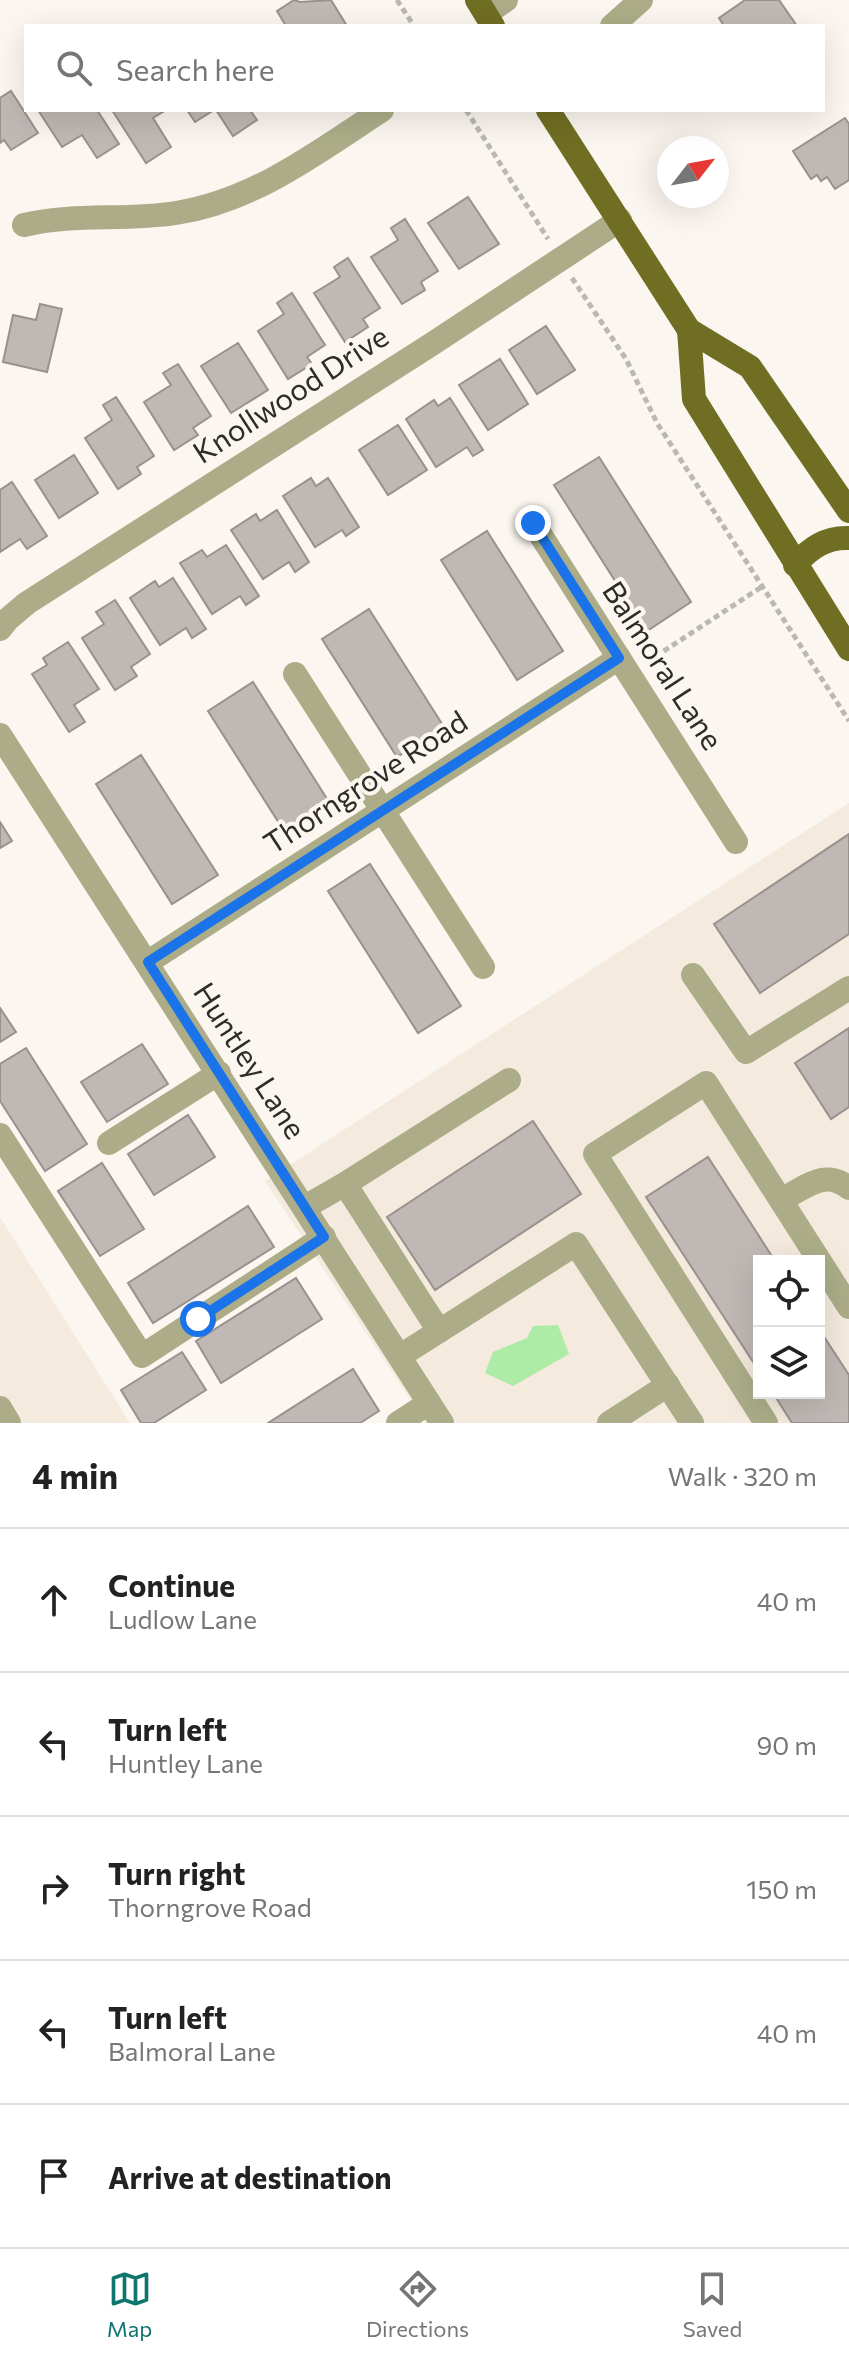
<!DOCTYPE html>
<html lang="en">
<head>
<meta charset="utf-8">
<style>
  body { margin:0; font-family:Commissioner,sans-serif; background:#f2f2f2; color:#222 }
  .controls { position:absolute; right:24px; bottom:24px; display:grid; overflow:hidden; border-radius:0px; box-shadow:0 8px 32px #0002 }
  .controls button { width:72px; height:72px; display:grid; place-items:center; padding:0; border:0; border-bottom:2px solid #e0e0e0; background:#fff; color:#222; font:40px sans-serif }
  .compass { position:absolute; left:657px; top:136px; width:72px; height:72px; border-radius:50%; background:#fff; box-shadow:0 8px 32px #0002; rotate:59deg }
  .stop { position:absolute; width:24px; height:24px; margin:-18px; border:6px solid #1a73e8; border-radius:50%; background:#fff }
  .stop.end { background:#1a73e8; border-color:#fff; box-shadow:0 2px 8px #0008 }
  .list { margin:0; padding:0; list-style:none }
  h2 { display:flex; justify-content:space-between; align-items:center; height:104px; margin:0; padding:0 32px; font-size:34px }
  h2 small { font-size:26px; font-weight:400; color:#767676 }
  .list li { display:grid; grid-template-columns:52px 1fr auto; gap:24px; align-items:center; box-sizing:border-box; height:144px; padding:0 32px; border-top:2px solid #e0e0e0 }
  .list b { display:block; font-size:30px; white-space:nowrap }
  .list p { margin:0; font-size:26px; white-space:nowrap; color:#767676 }
  .list em { font-size:26px; font-style:normal; color:#767676 }
  .icon { flex:none; width:44px; height:44px; fill:none; stroke:currentColor; stroke-width:2; stroke-linecap:round; stroke-linejoin:round }
  .map { position:relative; flex:none; width:849px; height:1423px; overflow:hidden }
  .search { position:absolute; background:#fff; box-shadow:0 8px 32px #0002; left:24px; right:24px; top:24px; height:88px; display:flex; align-items:center; gap:20px; box-sizing:border-box; padding:0 28px; border-radius:0px; color:#767676; font-size:30px }
  .sheet { height:824px; background:#fff }
  nav { display:flex; justify-content:space-around; align-items:center; box-sizing:border-box; height:112px; border-top:2px solid #e0e0e0; background:#fff; font-size:22px; color:#767676 }
  nav a { display:grid; justify-items:center; gap:4px }
  nav .on { color:#0f766e }
  .map>svg:first-child { display:block }
  .built { fill:#f4eadd; fill-rule:evenodd }
  .water { fill:#aceca6 }
  .building { fill:#c0b8b5; stroke:#99918e; stroke-width:2 }
  .lines { fill:none; stroke-linecap:round; stroke-linejoin:round }
  .path { stroke:#bbb7b1; stroke-width:5; stroke-dasharray:6 4; stroke-linecap:butt }
  .minor { stroke:#acad88; stroke-width:24 }
  .major { stroke:#706e22; stroke-width:24 }
  .route { stroke:#1a73e8; stroke-width:10 }
  .labels { text-anchor:middle; stroke-width:8; stroke-linejoin:round; paint-order:stroke }
  .street-label { font-size:30px; fill:#2e2c29; stroke:#fbf6ef }
</style>
</head>
<body>
<div class="map">
<svg width="849" height="1423" viewBox="0 0 849 1423">
  <rect width="100%" height="100%" fill="#fbf6ef"/>
  <!-- built -->
  <g class="built">
    <path d="M849 803V1423H426L265 1181ZM759 1261H819V1393H759Z"/>
    <path d="M0 1217 130 1423H0Z"/>
  </g>
  <!-- water -->
  <path class="water" d="M558 1325 569 1354 513 1386 485 1373 493 1352 527 1338 533 1326Z"/>
  <!-- building -->
  <g class="building">
    <path d="M294 0 300 2 331 0 347 26H286L277 11Z"/>
    <path d="M745 0H779L797 26H724L719 18Z"/>
    <path d="M11 91 38 133 11 150 4 140 0 143V98Z"/>
    <path d="M38 110H97L119 144 97 158 82 135 62 147Z"/>
    <path d="M112 110H166L153 118 171 147 146 163Z"/>
    <path d="M187 110H214L195 122Z"/>
    <path d="M216 110H250L257 120 233 136Z"/>
    <path d="M845 118 849 124V180L835 189 827 177 821 181 817 175 811 179 793 151Z"/>
    <path d="M468 197 499 244 459 269 428 223Z"/>
    <path d="M405 219 438 271 421 282 425 290 402 304 371 257 398 240 391 228Z"/>
    <path d="M348 258 380 308 363 319 368 327 345 342 314 293 340 277 334 267Z"/>
    <path d="M292 293 325 345 307 357 312 364 288 379 258 331 284 314 277 303Z"/>
    <path d="M40 304 62 309 47 372 3 362 13 315 36 320Z"/>
    <path d="M546 326 575 370 537 394 509 350Z"/>
    <path d="M238 343 268 390 231 413 201 366Z"/>
    <path d="M500 359 528 404 488 430 459 385Z"/>
    <path d="M178 364 211 416 193 428 198 435 174 450 144 402 171 385 163 373Z"/>
    <path d="M116 397 154 456 137 467 141 474 118 489 85 438 112 420 103 405Z"/>
    <path d="M450 398 483 450 473 456 467 447 436 467 406 419 434 400 438 406Z"/>
    <path d="M398 425 427 470 388 495 359 450Z"/>
    <path d="M74 455 98 493 59 518 35 480Z"/>
    <path d="M599 457 691 602 647 631 554 485Z"/>
    <path d="M311 478 316 486 328 478 359 527 346 536 342 530 315 547 283 496Z"/>
    <path d="M12 482 47 536 27 549 20 539 0 552V490Z"/>
    <path d="M277 510 309 562 295 572 289 562 263 579 231 530 256 514 260 521Z"/>
    <path d="M487 531 563 651 517 680 441 560Z"/>
    <path d="M226 545 259 596 246 605 240 596 212 614 180 563 202 550 207 557Z"/>
    <path d="M173 578 206 629 192 638 186 628 160 645 130 598 155 581 159 587Z"/>
    <path d="M115 600 150 654 131 667 137 676 115 690 82 638 104 624 96 612Z"/>
    <path d="M369 609 444 727 397 757 322 639Z"/>
    <path d="M68 642 99 689 74 705 85 722 69 732 32 674 47 665 43 658Z"/>
    <path d="M253 682 329 802 284 831 208 711Z"/>
    <path d="M141 755 218 875 172 904 96 784Z"/>
    <path d="M0 822 12 841 0 848Z"/>
    <path d="M849 834V934L760 993 714 924Z"/>
    <path d="M370 864 461 1006 418 1033 328 891Z"/>
    <path d="M0 1008 16 1032 0 1042Z"/>
    <path d="M849 1028V1107L831 1119 795 1063Z"/>
    <path d="M142 1044 168 1084 107 1122 81 1082Z"/>
    <path d="M26 1048 87 1144 45 1171 0 1101V1064Z"/>
    <path d="M188 1115 215 1157 154 1195 128 1154Z"/>
    <path d="M533 1121 581 1194 435 1290 387 1217Z"/>
    <path d="M708 1157 775 1261H759V1371L646 1197Z"/>
    <path d="M102 1163 144 1229 100 1256 58 1191Z"/>
    <path d="M248 1206 274 1247 153 1323 128 1283Z"/>
    <path d="M296 1278 322 1319 221 1383 196 1341Z"/>
    <path d="M819 1329 849 1375V1423H792L773 1393H819Z"/>
    <path d="M182 1352 206 1390 154 1423H141L121 1390Z"/>
    <path d="M353 1369 379 1411 360 1423H268Z"/>
  </g>
  <g class="lines">
    <!-- path -->
    <g class="path">
      <path d="M397 0 414 26"/>
      <path d="M466 110 548 239"/>
      <path d="M572 278 626 359 657 423 849 721"/>
      <path d="M647 662 763 586"/>
    </g>
    <!-- minor -->
    <g class="minor">
      <path d="M486 14 506 0"/>
      <path d="M612 26 641 0"/>
      <path d="M24 225C74 213 125 221 176 213 254 201 318 152 382 110"/>
      <path d="M533 523 736 842"/>
      <path d="M0 629 8 619 27 603 432 344 620 220"/>
      <path d="M295 674 483 967"/>
      <path d="M0 735 442 1423"/>
      <path d="M148 962 619 658"/>
      <path d="M693 975 746 1052 849 988"/>
      <path d="M0 1135 142 1356 324 1237"/>
      <path d="M109 1143 219 1073"/>
      <path d="M345 1184 439 1331"/>
      <path d="M781 1200C805 1188 824 1168 849 1188"/>
      <path d="M305 1207 345 1184 509 1080"/>
      <path d="M400 1356 576 1244 692 1423"/>
      <path d="M0 1408 9 1423"/>
      <path d="M398 1423 429 1403"/>
      <path d="M609 1423 668 1385"/>
      <path d="M766 1423 595 1154 706 1083 849 1307"/>
    </g>
    <!-- major -->
    <g class="major">
      <path d="M477 0 493 26"/>
      <path d="M548 110 689 330 750 367 849 511"/>
      <path d="M689 330 694 399 849 649"/>
      <path d="M795 565C810 548 826 537 849 538"/>
    </g>
  </g>
  <g class="lines">
    <!-- route -->
    <path class="route" d="M198 1319 324 1237 148 962 619 658 533 523"/>
  </g>
  <g class="labels">
    <!-- street labels -->
    <g class="street-label">
      <text transform="translate(291 395) rotate(-33)" y="10">Knollwood Drive</text>
      <text transform="translate(662 666) rotate(57)" y="10">Balmoral Lane</text>
      <text transform="translate(366 783) rotate(-33)" y="10">Thorngrove Road</text>
      <text transform="translate(249 1061) rotate(57)" y="10">Huntley Lane</text>
    </g>
  </g>
</svg>
<div class="controls">
<button><svg class="icon" aria-label="locate" viewBox="0 0 24 24"><circle cx="12" cy="12" r="6"/><path d="M12 2v4M12 18v4M2 12h4M18 12h4"/></svg></button>
<button><svg class="icon" aria-label="layers" viewBox="0 0 24 24"><path d="M12 4l9 5-9 5-9-5zM3 14l9 5 9-5"/></svg></button>
</div>
<svg class="compass" viewBox="-18 -18 36 36"><path d="M0-13l5 13h-10z" fill="#e53935"/><path d="M0 13l5-13h-10z" fill="#767676"/></svg>
<div class="stop" style="left:198px;top:1319px"></div>
<div class="stop end" style="left:533px;top:523px"></div>
<div class="search"><svg class="icon" aria-label="search" viewBox="0 0 24 24"><circle cx="10" cy="10" r="6"/><path d="M15 15l6 6"/></svg>Search here</div>
</div>
<section class="sheet">
<h2>4 min<small>Walk · 320 m</small></h2>
<ul class="list">
<li><svg class="icon" aria-label="ahead" viewBox="0 0 24 24"><path d="M12 20V5M6 11l6-6 6 6"/></svg><div><b>Continue</b><p>Ludlow Lane</p></div><em>40 m</em></li>
<li><svg class="icon" aria-label="left" viewBox="0 0 24 24"><path d="M17 20v-9H6M10 6l-5 5 5 5"/></svg><div><b>Turn left</b><p>Huntley Lane</p></div><em>90 m</em></li>
<li><svg class="icon" aria-label="right" viewBox="0 0 24 24"><path d="M7 20v-9h11M14 6l5 5-5 5"/></svg><div><b>Turn right</b><p>Thorngrove Road</p></div><em>150 m</em></li>
<li><svg class="icon" aria-label="left" viewBox="0 0 24 24"><path d="M17 20v-9H6M10 6l-5 5 5 5"/></svg><div><b>Turn left</b><p>Balmoral Lane</p></div><em>40 m</em></li>
<li><svg class="icon" aria-label="arrive" viewBox="0 0 24 24"><path d="M6 21V4h12l-3 4 3 4H6"/></svg><div><b>Arrive at destination</b></div></li>
</ul>
</section>
<nav>
<a class="on"><svg class="icon" aria-label="map" viewBox="0 0 24 24"><path d="M3 6l6-2 6 2 6-2v14l-6 2-6-2-6 2zM9 4v14M15 6v14"/></svg>Map</a>
<a><svg class="icon" aria-label="directions" viewBox="0 0 24 24"><path d="M12 3l9 9-9 9-9-9zM9 14v-3h6M13 9l2 2-2 2"/></svg>Directions</a>
<a><svg class="icon" aria-label="saved" viewBox="0 0 24 24"><path d="M7 4h10v16l-5-4-5 4z"/></svg>Saved</a>
</nav>
</body>
</html>
